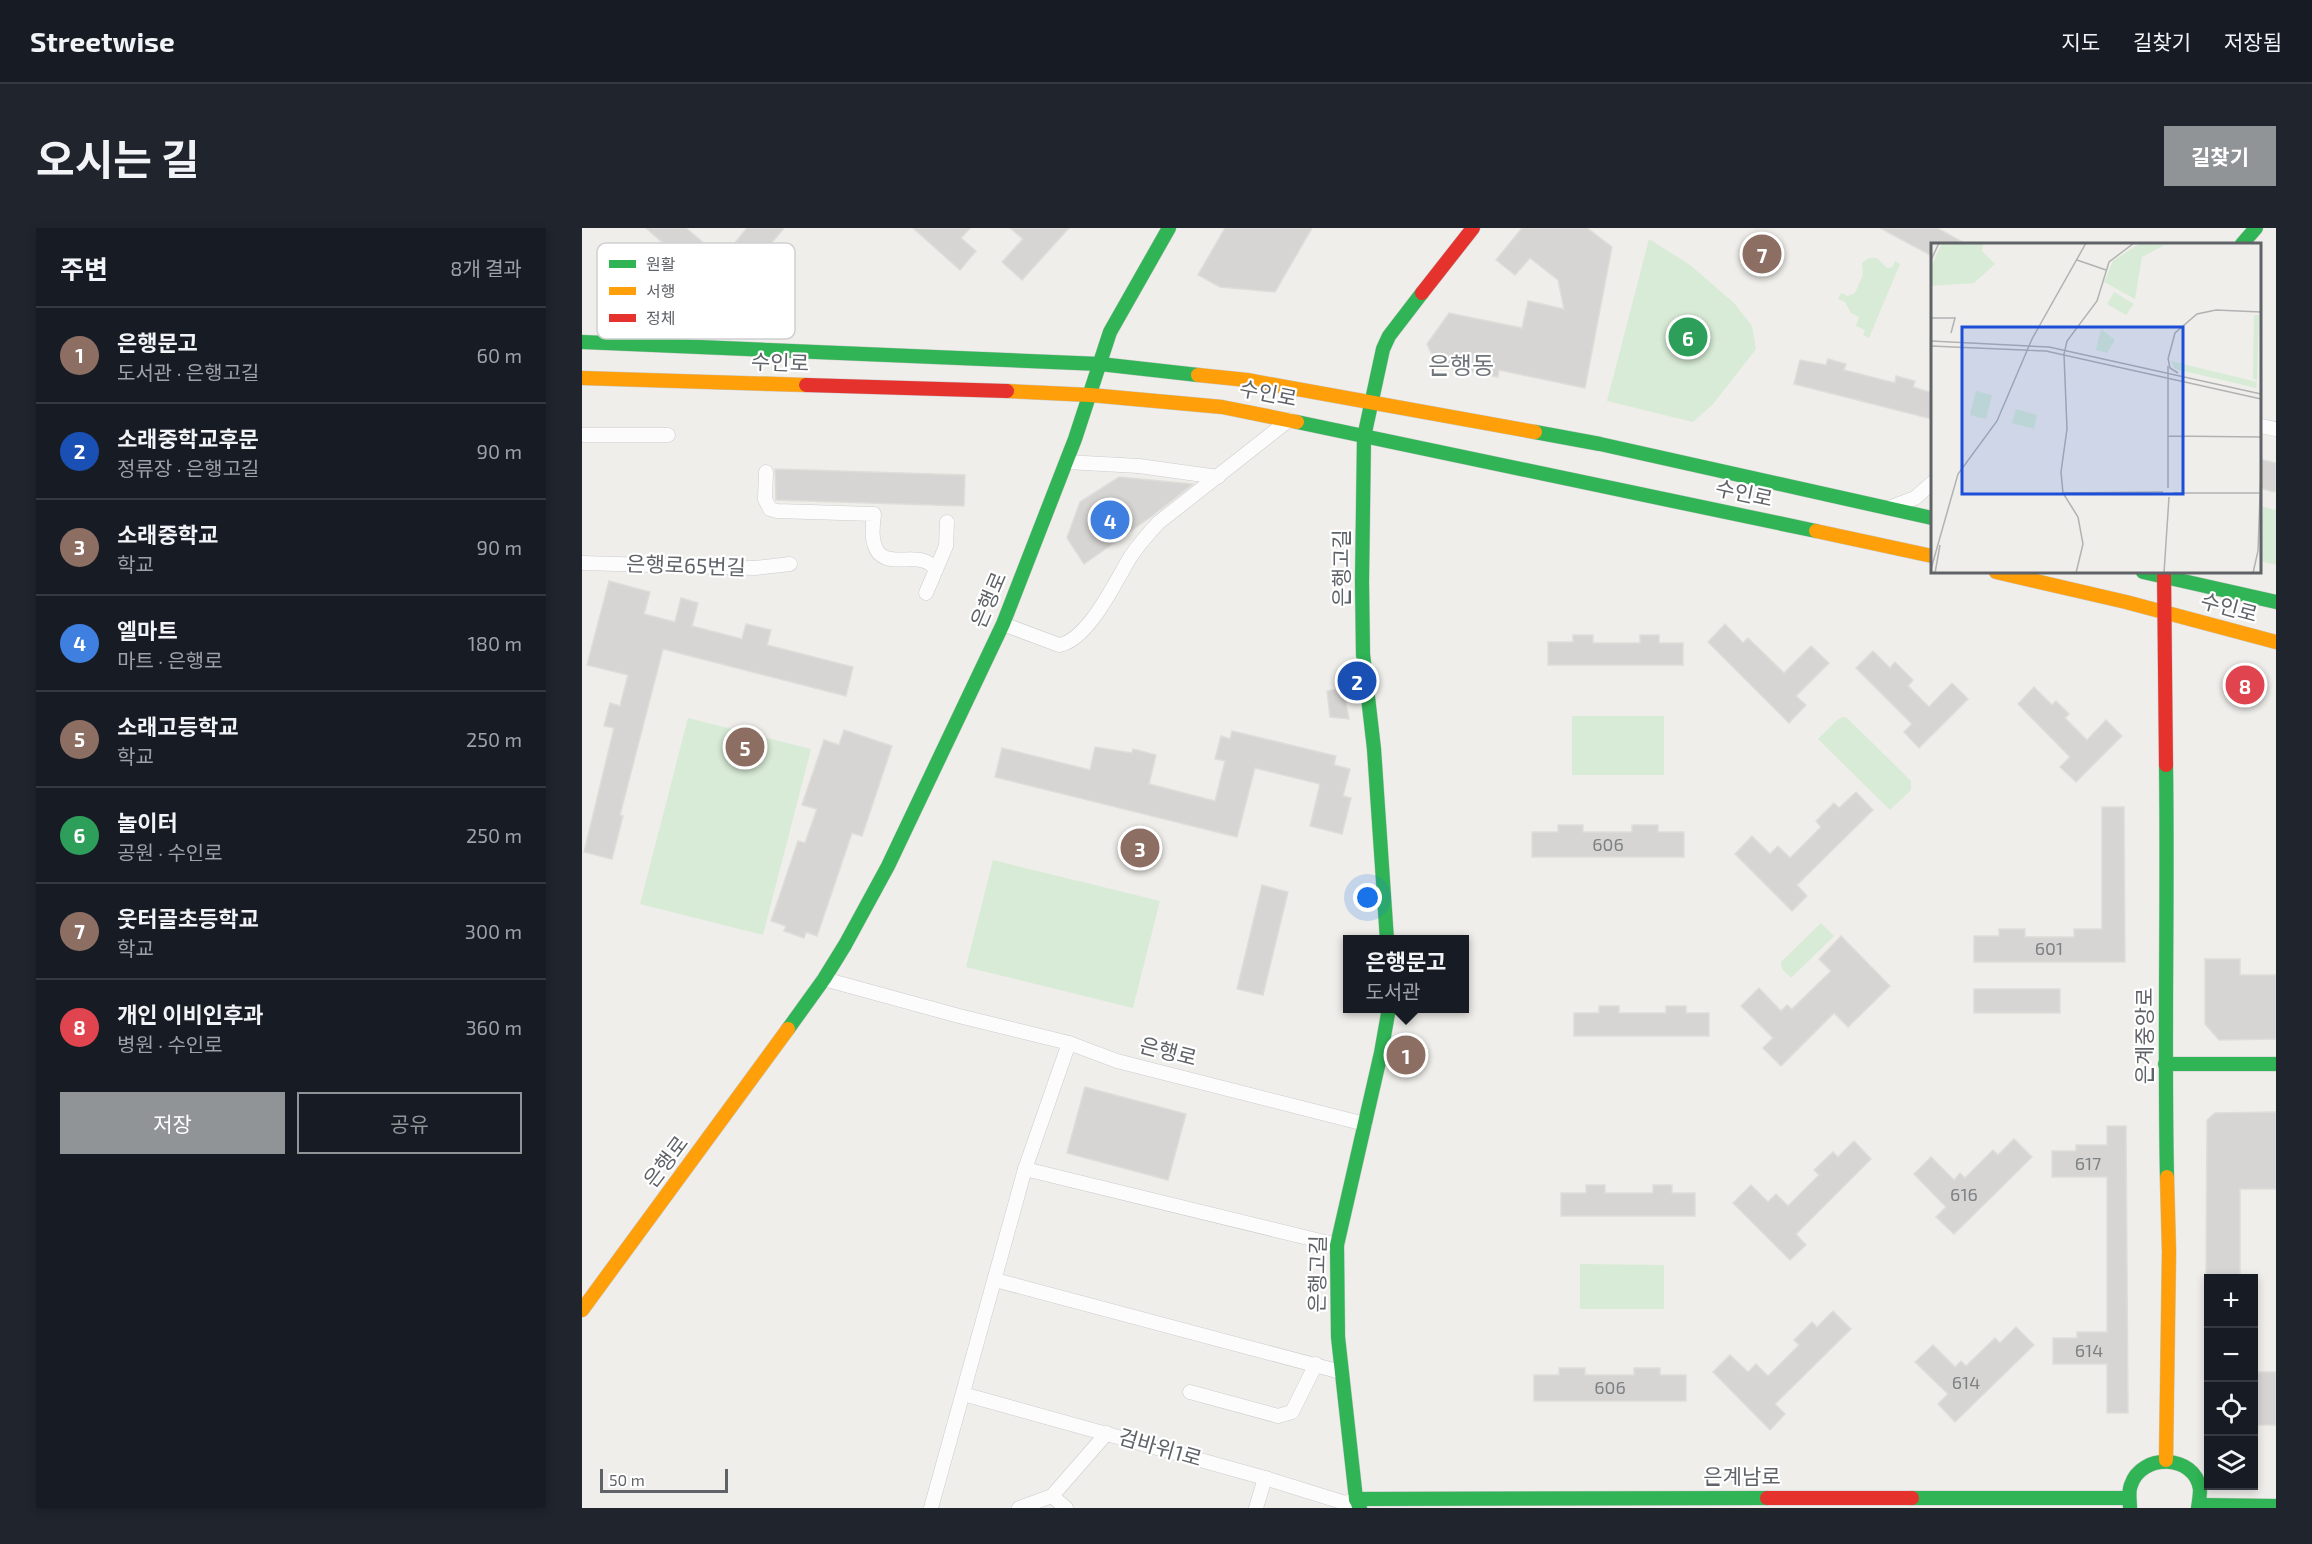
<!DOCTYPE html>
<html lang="ko">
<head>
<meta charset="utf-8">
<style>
  body { margin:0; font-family:"Exo 2","Noto Sans KR",sans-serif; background:#20242c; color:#f1f3f6 }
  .controls { position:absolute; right:18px; bottom:18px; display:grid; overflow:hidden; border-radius:0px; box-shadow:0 3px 9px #0003 }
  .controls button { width:54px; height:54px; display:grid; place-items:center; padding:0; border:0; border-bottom:2px solid #363941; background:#171b24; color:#f1f3f6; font:30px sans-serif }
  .scale { position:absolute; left:18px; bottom:15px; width:128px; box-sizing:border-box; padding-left:6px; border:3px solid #5f6368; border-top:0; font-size:16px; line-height:21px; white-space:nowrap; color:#5f6368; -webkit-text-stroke:4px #fff; paint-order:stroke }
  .you { position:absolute; left:786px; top:670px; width:21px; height:21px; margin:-15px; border:4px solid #fff; border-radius:50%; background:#1a73e8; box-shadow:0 0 0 9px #1a73e833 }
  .badge { display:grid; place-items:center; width:39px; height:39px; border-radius:50%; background:#919496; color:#fff; font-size:20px; font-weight:700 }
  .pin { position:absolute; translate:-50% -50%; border:3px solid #fff; box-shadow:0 2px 6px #0006 }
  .popup { position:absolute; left:761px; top:707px; width:126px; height:78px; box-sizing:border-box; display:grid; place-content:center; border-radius:0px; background:#171b24; filter:drop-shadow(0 2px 4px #0005); font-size:20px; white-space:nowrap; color:#9ea1a6 }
  .popup b { font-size:22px; color:#f1f3f6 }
  .popup::after { content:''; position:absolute; left:50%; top:100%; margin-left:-12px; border:12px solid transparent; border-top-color:#171b24 }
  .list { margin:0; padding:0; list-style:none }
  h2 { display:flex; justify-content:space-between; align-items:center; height:78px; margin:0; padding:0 24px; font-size:26px }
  h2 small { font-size:20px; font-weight:400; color:#9ea1a6 }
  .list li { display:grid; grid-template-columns:39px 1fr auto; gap:18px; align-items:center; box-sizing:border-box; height:96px; padding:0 24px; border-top:2px solid #363941 }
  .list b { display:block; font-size:22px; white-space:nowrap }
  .list p { margin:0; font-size:20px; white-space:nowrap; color:#9ea1a6 }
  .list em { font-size:20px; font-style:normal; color:#9ea1a6 }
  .actions { display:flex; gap:12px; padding:18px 24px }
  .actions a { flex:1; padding:14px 0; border:2px solid #919496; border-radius:0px; text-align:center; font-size:21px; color:#919496 }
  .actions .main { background:#919496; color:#fff }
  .icon { flex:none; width:33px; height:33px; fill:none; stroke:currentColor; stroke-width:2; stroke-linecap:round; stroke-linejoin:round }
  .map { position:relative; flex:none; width:1694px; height:1280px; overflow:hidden; border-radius:0px }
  header { display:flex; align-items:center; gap:36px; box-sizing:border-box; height:84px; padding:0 30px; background:#171b24; border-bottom:2px solid #363941 }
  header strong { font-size:28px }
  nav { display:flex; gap:33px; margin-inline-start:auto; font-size:21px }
  .intro { display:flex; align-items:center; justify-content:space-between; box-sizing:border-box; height:144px; padding:0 36px }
  h1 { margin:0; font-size:42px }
  .button { padding:15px 27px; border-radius:0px; background:#919496; color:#fff; font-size:21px; font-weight:700 }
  main { display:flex; gap:36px; padding:0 36px }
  aside { flex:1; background:#171b24; border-radius:0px; box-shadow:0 3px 9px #0003 }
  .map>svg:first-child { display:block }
  .green { fill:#d8ebd6 }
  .building { fill:#d6d5d3; stroke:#deddd9; stroke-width:1.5 }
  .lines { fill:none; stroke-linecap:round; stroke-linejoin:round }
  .street-casing { stroke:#cbcccc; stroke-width:15 }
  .fast-casing { stroke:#cacacb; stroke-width:15 }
  .slow-casing { stroke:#cacacb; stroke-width:15 }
  .jam-casing { stroke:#cacacb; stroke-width:15 }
  .street { stroke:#fdfcfc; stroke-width:14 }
  .fast { stroke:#30b455; stroke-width:14 }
  .slow { stroke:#ff9f0a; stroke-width:14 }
  .jam { stroke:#e5322d; stroke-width:14 }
  .labels { text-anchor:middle; stroke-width:4.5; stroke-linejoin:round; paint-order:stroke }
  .number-label { font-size:18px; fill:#7e8184 }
  .street-label { font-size:21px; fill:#5f6368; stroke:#fff }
  .quarter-label { font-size:24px; fill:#70757a; stroke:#fff }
  .inset-road { fill:none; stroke:#b1b2b2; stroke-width:1.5 }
  .view { fill:#1d4ed8; fill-opacity:0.15; stroke:#1d4ed8; stroke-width:3 }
  .inset-edge { fill:none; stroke:#5f6368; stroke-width:3 }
  .key { fill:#fff; stroke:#cfd0d2; stroke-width:1.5 }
  .key-label { font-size:16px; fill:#5f6368 }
</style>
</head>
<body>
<header>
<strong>Streetwise</strong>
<nav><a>지도</a><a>길찾기</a><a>저장됨</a></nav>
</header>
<div class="intro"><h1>오시는 길</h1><a class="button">길찾기</a></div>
<main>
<aside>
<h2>주변<small>8개 결과</small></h2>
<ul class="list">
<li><span class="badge" style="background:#8d6e63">1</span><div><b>은행문고</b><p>도서관 · 은행고길</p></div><em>60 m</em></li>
<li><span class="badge" style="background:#1a4fb4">2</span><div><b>소래중학교후문</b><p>정류장 · 은행고길</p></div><em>90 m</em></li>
<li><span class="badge" style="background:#8d6e63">3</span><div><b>소래중학교</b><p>학교</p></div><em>90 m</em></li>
<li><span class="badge" style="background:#3f7fe0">4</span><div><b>엘마트</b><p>마트 · 은행로</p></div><em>180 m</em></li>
<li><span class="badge" style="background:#8d6e63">5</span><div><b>소래고등학교</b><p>학교</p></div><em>250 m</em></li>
<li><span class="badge" style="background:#2e9e5b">6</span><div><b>놀이터</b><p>공원 · 수인로</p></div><em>250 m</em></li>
<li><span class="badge" style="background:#8d6e63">7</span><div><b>웃터골초등학교</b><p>학교</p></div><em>300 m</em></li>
<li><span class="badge" style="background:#e0444e">8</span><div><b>개인 이비인후과</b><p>병원 · 수인로</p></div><em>360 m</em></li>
</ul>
<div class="actions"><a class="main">저장</a><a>공유</a></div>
</aside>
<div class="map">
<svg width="1694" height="1280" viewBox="0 0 1694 1280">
  <rect width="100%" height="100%" fill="#efeeea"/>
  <!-- green -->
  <g class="green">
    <path d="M1067 11 1108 37 1152 75 1170 98 1174 121 1131 176 1111 194 1025 173Z"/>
    <path d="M1287 30H1295L1305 40 1310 39 1313 33 1318 36 1287 110 1281 107 1283 102 1274 98 1277 89 1269 85 1263 74 1256 71 1259 65 1266 68 1273 65 1281 47 1280 35Z"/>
    <path d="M1678 278 1694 282V337L1678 333Z"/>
    <rect x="990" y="488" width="92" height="59"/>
    <path d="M1261 489 1265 490 1329 553V562L1308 582 1236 511 1256 491Z"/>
    <path d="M106 490 229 521 181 707 58 676Z"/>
    <path d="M411 632 578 673 551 780 384 739Z"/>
    <path d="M1239 695 1252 708 1209 750 1200 741 1199 734Z"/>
    <path d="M998 1036 1082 1037V1081H998Z"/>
  </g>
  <!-- building -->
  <g class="building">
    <path d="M64 0H104L123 16 105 36Z"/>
    <path d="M165 0H202L169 40 147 22Z"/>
    <path d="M331 0H388L379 10 394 23 378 42Z"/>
    <path d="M428 0H487L440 52 420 34 441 11Z"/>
    <path d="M643 0H730L693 64 638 59 616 47Z"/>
    <path d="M940 0H1005L1030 19 1003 160 917 142 916 149 855 137 845 116 867 85 940 100 946 73 982 81 976 52 948 30 933 47 914 32Z"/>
    <path d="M1298 0H1355L1384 16H1350V28Z"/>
    <path d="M1246 131 1264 136 1262 142 1313 155 1314 148 1333 153 1331 159 1350 165V191L1212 156 1218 132 1244 137Z"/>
    <path d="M1677 231 1694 235V262L1692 264 1677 260Z"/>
    <path d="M193 241 383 247 382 278 194 272Z"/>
    <path d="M537 249 611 256 570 288 502 336 485 310 498 274Z"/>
    <path d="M27 353 68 364 62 386 93 394 99 370 116 375 110 398 160 411 164 396 189 402 185 417 271 439 264 468 81 421 38 587 41 588 30 631 2 624 32 500 22 498 28 475 38 478 46 447 5 437Z"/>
    <path d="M1143 396 1161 415 1166 410 1202 445 1229 418 1247 435 1214 468 1224 477 1207 495 1126 414Z"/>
    <path d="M991 407H1011V415H1058V407H1077V415H1101V437H966V414H991Z"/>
    <path d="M1291 423 1308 440 1313 434 1331 452 1326 458 1347 479 1370 455 1386 471 1337 520 1322 504 1330 496 1274 440Z"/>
    <path d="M1452 459 1470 477 1474 473 1487 486 1483 490 1505 512 1524 492 1540 508 1494 554 1478 539 1488 529 1436 476Z"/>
    <path d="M761 460 767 491 748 489 745 463Z"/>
    <path d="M262 502 310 518 280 608 270 605 235 708 224 704 222 710 202 703 204 698 189 693 216 613 223 615 235 581 220 577 242 512 257 517Z"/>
    <path d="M650 503 754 528 752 537 768 541 761 568 769 570 760 606 728 598 738 556 673 540 655 609 413 549 420 520 508 542 513 519 550 525 551 521 574 527 567 556 633 573 643 533 633 531 639 508 648 511Z"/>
    <path d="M1274 564 1291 582 1215 657 1225 668 1210 683 1153 626 1170 608 1188 626 1196 618 1208 630 1239 599 1234 593 1252 575 1257 580Z"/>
    <path d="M1520 579H1542L1543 734H1392V708H1417V701H1443V709H1492V701H1520Z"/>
    <path d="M976 597H1001V604H1050V597H1076V604H1102V629H950V604H976Z"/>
    <path d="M680 657 706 664 681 767 655 761Z"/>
    <path d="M1259 708 1308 758 1266 799 1252 785 1199 838 1181 820 1191 810 1159 778 1177 760 1199 783 1205 777 1210 781 1249 743 1237 731Z"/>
    <path d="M1623 731H1658V747H1694V811L1637 812 1623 796Z"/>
    <rect x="1392" y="761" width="86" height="24"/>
    <path d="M1017 778H1037V785H1084V778H1104V785H1127V808H992V785H1017Z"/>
    <path d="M503 859 604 886 586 952 485 925Z"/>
    <path d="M1694 884V961H1658V1050H1624L1625 892 1633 885Z"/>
    <path d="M1525 898H1544L1546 1185H1525V1136H1471V1110H1495V1104H1525V949H1470V923H1494V917H1525Z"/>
    <path d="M1432 911 1450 929 1372 1006 1354 989 1364 979 1332 946 1349 929 1372 952 1378 945 1383 950 1411 922 1416 927Z"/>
    <path d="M1272 913 1289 931 1214 1006 1224 1017 1208 1032 1151 975 1169 957 1186 974 1194 966 1206 978 1237 947 1232 942 1251 924 1256 929Z"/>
    <path d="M1004 957H1023V965H1071V957H1090V965H1113V988H979V965H1004Z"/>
    <path d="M1251 1083 1269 1101 1193 1176 1203 1186 1188 1202 1131 1144 1148 1127 1166 1144 1174 1136 1186 1148 1217 1117 1212 1112 1230 1094 1235 1099Z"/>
    <path d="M1434 1099 1452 1117 1373 1194 1356 1176 1366 1166 1333 1134 1351 1117 1373 1139 1379 1133 1384 1138 1413 1110 1418 1115Z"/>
    <path d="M977 1140H1003V1147H1052V1140H1078V1147H1104V1173H952V1147H977Z"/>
    <rect x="1671" y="1144" width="23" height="53"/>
  </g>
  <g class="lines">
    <defs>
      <g id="street">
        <path d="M1678 198 1694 201"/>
        <path d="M0 207H86"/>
        <path d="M484 234 557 238 636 249"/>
        <path d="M184 244 183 271 188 281 195 283 292 286C291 296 289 306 292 315 298 341 326 327 342 333 347 334 351 338 354 341"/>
        <path d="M1309 279 1333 270 1350 255"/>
        <path d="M0 335 173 340 208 336"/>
        <path d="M344 365 364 318 365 294"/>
        <path d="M421 396 477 417C507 412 534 352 549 328 557 316 566 306 576 295L707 192"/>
        <path d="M242 751 377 788 487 815 535 833 783 896"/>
        <path d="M443 941 755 1017"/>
        <path d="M413 1052 759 1144"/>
        <path d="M608 1164 696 1188 710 1184 734 1136"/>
        <path d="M381 1166 683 1250 763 1275 774 1271"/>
        <path d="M470 1268 484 1280"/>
        <path d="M349 1280 443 941 487 815"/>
        <path d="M437 1280 470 1268 525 1205"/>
        <path d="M674 1280 683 1250"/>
      </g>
      <g id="fast">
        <path d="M1660 16 1674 0"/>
        <path d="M0 114 518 136 616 147"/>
        <path d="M715 194 1234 303"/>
        <path d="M953 204 1018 216 1350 290"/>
        <path d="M1561 344 1694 374"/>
        <path d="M1584 537C1586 674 1582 812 1585 949"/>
        <path d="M805 712 792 521 781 426 780 354 782 209 801 121 807 108 840 65"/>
        <path d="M206 801 242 751 263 717 306 638 421 396 493 211 528 104 587 0"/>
        <path d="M1583 836H1694"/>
        <path d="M1330 1270H1546"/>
        <path d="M774 1271 1185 1270"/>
        <path d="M1617 1277 1694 1278"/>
        <path d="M778 1280 774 1271 756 1109 755 1017 799 825 807 780"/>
        <path d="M1548 1280C1548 1273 1546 1263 1549 1257 1559 1225 1613 1226 1618 1261 1618 1267 1617 1274 1616 1280"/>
      </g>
      <g id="slow">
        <path d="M616 147 665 152 953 204"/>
        <path d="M0 150 224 157"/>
        <path d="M425 163 508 167 640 179 715 194"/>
        <path d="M1234 303 1350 328"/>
        <path d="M1414 344 1544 374 1694 414"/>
        <path d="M0 1082 206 801"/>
        <path d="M1584 1232 1587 1024 1585 949"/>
      </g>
      <g id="jam">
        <path d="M840 65 891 0"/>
        <path d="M224 157 425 163"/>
        <path d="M1582 344 1584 537"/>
        <path d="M1185 1270H1330"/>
      </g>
    </defs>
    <!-- street casing -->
    <use href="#street" class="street-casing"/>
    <!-- fast casing -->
    <use href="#fast" class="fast-casing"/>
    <!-- slow casing -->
    <use href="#slow" class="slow-casing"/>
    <!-- jam casing -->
    <use href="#jam" class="jam-casing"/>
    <!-- street -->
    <use href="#street" class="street"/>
    <!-- fast -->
    <use href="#fast" class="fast"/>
    <!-- slow -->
    <use href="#slow" class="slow"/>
    <!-- jam -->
    <use href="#jam" class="jam"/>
  </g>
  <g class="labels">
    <!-- number labels -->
    <g class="number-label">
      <text x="1026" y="623">606</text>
      <text x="1467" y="727">601</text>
      <text x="1506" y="942">617</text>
      <text x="1382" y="973">616</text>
      <text x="1507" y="1129">614</text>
      <text x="1384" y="1161">614</text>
      <text x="1028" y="1166">606</text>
    </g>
    <!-- street labels -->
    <g class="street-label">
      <text transform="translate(198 135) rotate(2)" y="7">수인로</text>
      <text transform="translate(686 166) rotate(11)" y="7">수인로</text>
      <text transform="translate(1162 266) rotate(12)" y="7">수인로</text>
      <text transform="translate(104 338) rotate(2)" y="7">은행로65번길</text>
      <text transform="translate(760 340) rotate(-90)" y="7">은행고길</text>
      <text transform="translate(407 372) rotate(-67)" y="7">은행로</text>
      <text transform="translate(1647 380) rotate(15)" y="7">수인로</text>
      <text transform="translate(1563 808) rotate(-90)" y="7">은계중앙로</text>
      <text transform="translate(586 824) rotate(14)" y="7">은행로</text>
      <text transform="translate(84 934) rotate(-53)" y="7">은행로</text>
      <text transform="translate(736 1046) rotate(-89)" y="7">은행고길</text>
      <text transform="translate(578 1220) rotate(16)" y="7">검바위1로</text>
      <text x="1160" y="1256">은계남로</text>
    </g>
    <!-- quarter labels -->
    <g class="quarter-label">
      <text x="879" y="146">은행동</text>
    </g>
  </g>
  <!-- overview -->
  <g transform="translate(1349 15)">
    <rect width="330" height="330" fill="#efeeea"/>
    <path d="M11 0H52L51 8 64 21 43 40 0 43V24ZM208 1 234 2 211 14 204 56 173 39 182 18ZM183 49 203 61 195 72 176 61ZM323 72H328L326 137 322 136ZM170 86 184 97 176 110 165 107ZM240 118 326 139 325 145 244 126ZM45 148 61 152 55 176 39 172ZM85 166 106 172 103 186 81 180Z" fill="#d8ebd6"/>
    <path class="inset-road" d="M0 17 8 0M146 17 175 27M0 75H24L20 90M0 98 118 104 330 151M0 103 115 108 330 156M237 115 239 125 247 130M237 116 244 90 266 71 285 67 330 69M237 123V245M237 193 330 194M132 250 232 249M242 250H329M0 326 27 231 66 178 101 96 155 0M4 330 9 302M145 330 152 301 147 274 132 250 130 229 136 186 133 111 136 98 166 58 178 19 203 0M233 330 238 254M322 330 327 308 330 225"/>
    <path class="view" d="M31 84H252V251H31Z"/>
    <rect width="330" height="330" class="inset-edge"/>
  </g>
  <!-- legend -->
  <rect x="15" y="15" width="198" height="96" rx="9" class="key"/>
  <rect x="27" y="32" width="27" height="8" fill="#30b455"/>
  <rect x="27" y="59" width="27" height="8" fill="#ff9f0a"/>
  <rect x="27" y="86" width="27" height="8" fill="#e5322d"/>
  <g class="key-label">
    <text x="64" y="42">원활</text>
    <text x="64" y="69">서행</text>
    <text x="64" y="96">정체</text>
  </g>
</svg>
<div class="controls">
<button>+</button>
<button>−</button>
<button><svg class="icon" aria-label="locate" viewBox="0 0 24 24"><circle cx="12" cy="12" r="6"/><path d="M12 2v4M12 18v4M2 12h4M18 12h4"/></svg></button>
<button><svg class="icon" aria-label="layers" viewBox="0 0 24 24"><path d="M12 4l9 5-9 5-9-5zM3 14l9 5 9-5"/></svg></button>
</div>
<div class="scale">50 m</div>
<div class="you"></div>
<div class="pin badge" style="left:824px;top:827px;background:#8d6e63">1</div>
<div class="popup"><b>은행문고</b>도서관</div>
<div class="pin badge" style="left:775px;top:453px;background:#1a4fb4">2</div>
<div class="pin badge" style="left:558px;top:620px;background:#8d6e63">3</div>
<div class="pin badge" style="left:528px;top:292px;background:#3f7fe0">4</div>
<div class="pin badge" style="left:163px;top:519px;background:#8d6e63">5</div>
<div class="pin badge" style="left:1106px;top:109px;background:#2e9e5b">6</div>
<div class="pin badge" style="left:1180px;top:26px;background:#8d6e63">7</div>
<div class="pin badge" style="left:1663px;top:457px;background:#e0444e">8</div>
</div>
</main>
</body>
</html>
